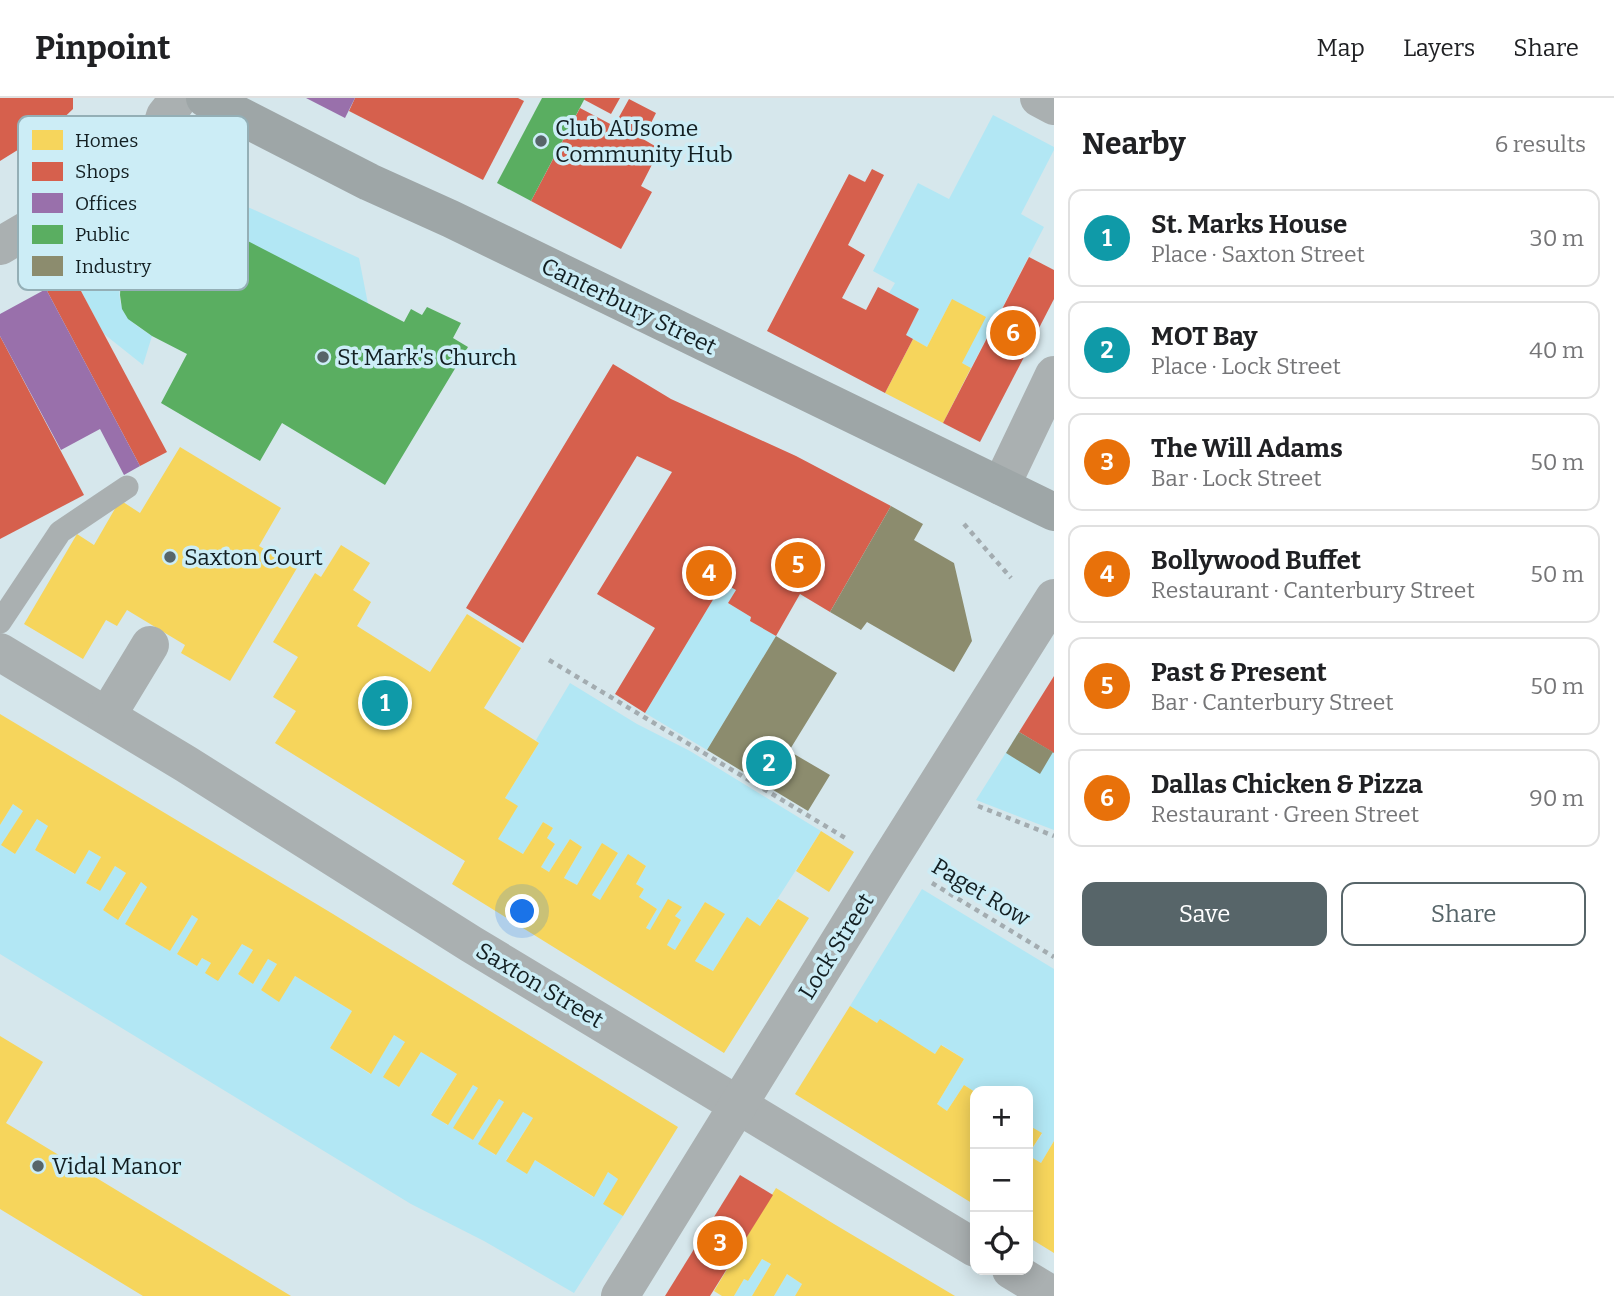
<!DOCTYPE html>
<html lang="en">
<head>
<meta charset="utf-8">
<style>
  body { margin:0; font-family:Bitter,serif; background:#f2f2f2; color:#202124 }
  .controls { position:absolute; right:21px; bottom:21px; display:grid; overflow:hidden; border-radius:14px; box-shadow:0 4px 18px #0003 }
  .controls button { width:63px; height:63px; display:grid; place-items:center; padding:0; border:0; border-bottom:2px solid #e0e0e0; background:#fff; color:#202124; font:35px sans-serif }
  .you { position:absolute; left:523px; top:814px; width:24px; height:24px; margin:-18px; border:5px solid #fff; border-radius:50%; background:#1a73e8; box-shadow:0 0 0 10px #1a73e833 }
  .badge { display:grid; place-items:center; width:46px; height:46px; border-radius:50%; background:#576569; color:#fff; font-size:23px; font-weight:700 }
  .pin { position:absolute; translate:-50% -50%; border:4px solid #fff; box-shadow:0 2px 7px #0006 }
  .list { margin:0; padding:0; list-style:none }
  h2 { display:flex; justify-content:space-between; align-items:center; height:91px; margin:0; padding:0 28px; font-size:30px }
  h2 small { font-size:23px; font-weight:400; color:#757577 }
  .list li { display:grid; grid-template-columns:46px 1fr auto; gap:21px; align-items:center; box-sizing:border-box; height:98px; margin:0 14px 14px; padding:0 14px; border:2px solid #e0e0e0; border-radius:14px }
  .list b { display:block; font-size:26px; white-space:nowrap }
  .list p { margin:0; font-size:23px; white-space:nowrap; color:#757577 }
  .list em { font-size:23px; font-style:normal; color:#757577 }
  .actions { display:flex; gap:14px; padding:21px 28px }
  .actions a { flex:1; padding:16px 0; border:2px solid #576569; border-radius:14px; text-align:center; font-size:24px; color:#576569 }
  .actions .main { background:#576569; color:#fff }
  .icon { flex:none; width:38px; height:38px; fill:none; stroke:currentColor; stroke-width:2; stroke-linecap:round; stroke-linejoin:round }
  .map { position:relative; flex:none; width:1054px; height:1198px; overflow:hidden }
  header { display:flex; align-items:center; gap:42px; box-sizing:border-box; height:98px; padding:0 35px; background:#fff; border-bottom:2px solid #e0e0e0 }
  header strong { font-size:33px }
  nav { display:flex; gap:38px; margin-inline-start:auto; font-size:24px }
  main { display:flex }
  aside { flex:1; background:#fff }
  .map>svg:first-child { display:block }
  .green { fill:#b2e7f4 }
  .homes { fill:#f6d55c }
  .shops { fill:#d6604d }
  .offices { fill:#9970ab }
  .public { fill:#5aae61 }
  .industry { fill:#8c8c6e }
  .lines { fill:none; stroke-linecap:round; stroke-linejoin:round }
  .path { stroke:#a3acb0; stroke-width:4.5; stroke-dasharray:5 5; stroke-linecap:butt }
  .lane { stroke:#aab0b1; stroke-width:23 }
  .street { stroke:#aab0b1; stroke-width:38 }
  .secondary { stroke:#9ea6a7; stroke-width:38 }
  .poi-dot { fill:#576569; stroke:#ccedf6; stroke-width:2.5 }
  .labels { text-anchor:middle; stroke-width:7; stroke-linejoin:round; paint-order:stroke }
  .poi-label { font-size:23px; fill:#131f22; stroke:#ccedf6; text-anchor:start }
  .street-label { font-size:23px; fill:#131f22; stroke:#ccedf6 }
  .key { fill:#ccedf6; stroke:#94afb6; stroke-width:2 }
  .key-label { font-size:19px; fill:#131f22 }
</style>
</head>
<body>
<header>
<strong>Pinpoint</strong>
<nav><a>Map</a><a>Layers</a><a>Share</a></nav>
</header>
<main>
<div class="map">
<svg width="1054" height="1198" viewBox="0 0 1054 1198">
  <rect width="100%" height="100%" fill="#d6e7ec"/>
  <!-- green -->
  <g class="green">
    <path d="M993 17 1054 49V52L1021 116 1044 129 971 270 962 265 952 201 927 249 906 237 919 211 889 195 895 185 873 173 918 85 949 101Z"/>
    <path d="M226 103 250 110 359 160 368 206 201 155C190 149 178 141 166 141 133 140 109 185 124 214 130 225 142 231 152 238L143 267 104 236 73 178C115 151 174 104 226 103Z"/>
    <path d="M723 485 736 492 728 505 751 519 750 523 776 538 707 652 645 615Z"/>
    <path d="M570 585 637 626 690 653 821 733 760 828 747 820 713 873 695 863 724 816 705 804 675 852 667 847 681 822 675 818 681 809 650 832 646 830 657 811 639 799 644 791 636 786 646 768 629 757 600 802 592 797 618 755 603 746 577 787 564 780 582 749 570 741 549 774 541 769 555 746 547 740 553 730 543 724 523 756 498 741 517 708 505 700 539 645 536 642Z"/>
    <path d="M1019 634 1054 655V732L976 702Z"/>
    <path d="M13 706 23 713 2 747 15 756 37 721 48 728 35 752 74 776 89 752 101 759 86 785 99 793 115 768 126 775 103 812 119 821 141 784 147 789 125 826 170 853 192 817 198 821 177 856 197 868 202 860 211 865 218 883 242 846 253 852 238 876 253 886 268 861 277 866 261 892 279 903 295 878 352 913 330 950 370 976 394 937 405 944 384 979 399 989 421 954 457 976 431 1016 447 1027 473 987 478 990 454 1030 473 1042 499 1001 504 1004 479 1046 495 1057 523 1014 533 1020 506 1062 526 1075 535 1062 593 1099 608 1074 618 1081 604 1106 623 1118 574 1195 484 1143 411 1106 0 856V727Z"/>
    <path d="M922 791 1054 871V1043L1041 1065 1028 1057 1042 1036 1028 1027V993L975 994 964 987 947 1013 937 1006 964 961 942 947 935 956 880 922 877 925 850 908Z"/>
    <path d="M762 1161 771 1166 752 1198H734L744 1181 748 1183Z"/>
    <path d="M787 1176 802 1186 795 1198H774Z"/>
  </g>
  <!-- homes -->
  <g class="homes">
    <path d="M952 201 986 219 962 265 971 270 943 325 885 295 913 241 927 249Z"/>
    <path d="M180 349 281 410 259 448 297 470 230 583 181 555 185 547 127 512 117 528 106 522 83 561 24 526 77 436 94 447 120 402 140 415Z"/>
    <path d="M341 447 370 465 353 492 371 504 357 528 430 574 467 516 521 550 484 610 539 645 505 700 518 708 498 741 523 756 543 724 553 730 547 740 555 746 541 769 549 774 570 741 582 749 564 780 577 787 602 745 618 755 592 797 600 802 628 756 646 768 636 786 644 791 639 799 657 811 646 830 650 832 668 801 682 809 675 818 681 822 667 847 675 852 705 804 725 816 695 863 713 873 747 819 760 828 778 801 809 820 724 955 452 786 465 763 275 645 296 613 273 599 298 559 273 544 315 475 321 479Z"/>
    <path d="M0 616 333 816 678 1029 623 1118 603 1106 618 1081 608 1074 594 1099 535 1062 527 1076 506 1063 533 1020 523 1014 496 1057 478 1046 504 1004 499 1001 473 1042 453 1030 478 990 473 987 448 1027 431 1017 457 976 421 954 399 989 383 979 405 944 394 937 371 976 330 950 352 913 295 878 279 904 261 892 277 866 268 861 253 886 238 876 253 852 242 846 218 883 205 875 211 865 202 860 197 868 177 856 198 821 192 817 170 853 125 826 147 789 141 784 118 822 103 812 126 775 115 768 100 793 86 785 101 759 89 752 75 776 35 752 48 728 37 721 15 756 1 747 23 713 13 706 0 727Z"/>
    <path d="M821 733 854 754 829 794 796 773Z"/>
    <path d="M850 908 877 925 880 921 935 956 941 947 964 961 937 1006 947 1013 964 987 975 994V1107L795 996Z"/>
    <path d="M0 938 43 964 6 1025 291 1198H143L0 1111Z"/>
    <path d="M1028 1027 1042 1035 1028 1057 1041 1065 1054 1043V1155L1028 1139Z"/>
    <path d="M776 1090 834 1126 955 1198H795L802 1186 787 1176 774 1198H752L771 1166 762 1161 748 1183 744 1181 734 1198H722L714 1193Z"/>
  </g>
  <!-- shops -->
  <g class="shops">
    <path d="M0 0H73V11L53 30 0 63Z"/>
    <path d="M355 0H518L524 3 483 82 349 13Z"/>
    <path d="M581 0H620L611 16Z"/>
    <path d="M629 1 656 15 643 41 660 51 641 88 652 94 621 151 531 103 580 10 614 28Z"/>
    <path d="M872 71 884 77 848 147 865 157 842 200 866 212 878 189 919 211 906 237 913 241 885 295 767 233 849 76 865 84Z"/>
    <path d="M1029 159 1054 172V201L980 344 943 325Z"/>
    <path d="M73 178 167 354 140 368 46 191Z"/>
    <path d="M0 238 84 397 0 441Z"/>
    <path d="M613 266 671 301 796 358 891 408 830 514 800 496 776 538 750 523 751 519 728 505 736 492 723 485 645 615 615 596 655 530 597 496 672 374 637 358 523 545 466 510Z"/>
    <path d="M1054 578V655L1019 634Z"/>
    <path d="M740 1077 773 1097 710 1198H665Z"/>
  </g>
  <!-- offices -->
  <g class="offices">
    <path d="M306 0H355L345 20Z"/>
    <path d="M46 191 140 368 124 377 100 331 61 352 0 238V216Z"/>
  </g>
  <!-- public -->
  <g class="public">
    <path d="M542 0H585L531 103 497 85Z"/>
    <path d="M217 127 404 224 411 211 422 217 427 209 461 225 453 240 468 249 385 387 282 325 260 363 161 305 187 256 152 238 128 221 122 211 120 197 121 177 138 153 154 142 168 141 182 145 201 155Z"/>
  </g>
  <!-- industry -->
  <g class="industry">
    <path d="M891 408 923 426 914 442 954 465 972 543 954 574 867 524 861 532 830 514Z"/>
    <path d="M776 538 837 575 789 653 830 677 808 713 707 652Z"/>
    <path d="M1019 634 1053 654 1040 676 1006 655Z"/>
  </g>
  <g class="lines">
    <!-- path -->
    <g class="path">
      <path d="M226 79 232 68"/>
      <path d="M964 426 1011 480"/>
      <path d="M549 562 847 741"/>
      <path d="M978 708 1054 738"/>
      <path d="M932 785 1054 859"/>
    </g>
    <!-- lane -->
    <path class="lane" d="M0 524 60 434 127 389"/>
    <!-- street -->
    <g class="street">
      <path d="M1039 0 1054 8"/>
      <path d="M0 148 152 59 165 18 179 0"/>
      <path d="M1001 388 1054 277"/>
      <path d="M0 554 186 666 471 846 975 1150"/>
      <path d="M107 618 150 547"/>
      <path d="M1011 1172 1054 1198"/>
      <path d="M620 1198 887 766 1054 500"/>
    </g>
    <!-- secondary -->
    <path class="secondary" d="M205 0 369 84 451 121 1054 414"/>
  </g>
  <!-- markers -->
  <g class="poi-dot">
    <circle cx="541" cy="43" r="7"/>
    <circle cx="323" cy="259" r="7"/>
    <circle cx="170" cy="459" r="7"/>
    <circle cx="38" cy="1068" r="7"/>
  </g>
  <g class="labels">
    <!-- poi labels -->
    <g class="poi-label">
      <text x="555" y="38">Club AUsome<tspan x="555" dy="26">Community Hub</tspan></text>
      <text x="337" y="267">St Mark's Church</text>
      <text x="184" y="467">Saxton Court</text>
      <text x="52" y="1076">Vidal Manor</text>
    </g>
    <!-- street labels -->
    <g class="street-label">
      <text transform="translate(629 208) rotate(26)" y="8">Canterbury Street</text>
      <text transform="translate(981 794) rotate(31)" y="8">Paget Row</text>
      <text transform="translate(836 848) rotate(-58)" y="8">Lock Street</text>
      <text transform="translate(540 887) rotate(31)" y="8">Saxton Street</text>
    </g>
  </g>
  <!-- legend -->
  <rect x="18" y="18" width="230" height="174" rx="10" class="key"/>
  <rect x="32" y="32" width="31" height="20" fill="#f6d55c"/>
  <rect x="32" y="64" width="31" height="19" fill="#d6604d"/>
  <rect x="32" y="95" width="31" height="20" fill="#9970ab"/>
  <rect x="32" y="127" width="31" height="19" fill="#5aae61"/>
  <rect x="32" y="158" width="31" height="20" fill="#8c8c6e"/>
  <g class="key-label">
    <text x="75" y="49">Homes</text>
    <text x="75" y="80">Shops</text>
    <text x="75" y="112">Offices</text>
    <text x="75" y="143">Public</text>
    <text x="75" y="175">Industry</text>
  </g>
</svg>
<div class="controls">
<button>+</button>
<button>−</button>
<button><svg class="icon" aria-label="locate" viewBox="0 0 24 24"><circle cx="12" cy="12" r="6"/><path d="M12 2v4M12 18v4M2 12h4M18 12h4"/></svg></button>
</div>
<div class="you"></div>
<div class="pin badge" style="left:385px;top:605px;background:#0f9aa8">1</div>
<div class="pin badge" style="left:769px;top:665px;background:#0f9aa8">2</div>
<div class="pin badge" style="left:720px;top:1145px;background:#e8710a">3</div>
<div class="pin badge" style="left:709px;top:475px;background:#e8710a">4</div>
<div class="pin badge" style="left:798px;top:467px;background:#e8710a">5</div>
<div class="pin badge" style="left:1013px;top:235px;background:#e8710a">6</div>
</div>
<aside>
<h2>Nearby<small>6 results</small></h2>
<ul class="list">
<li><span class="badge" style="background:#0f9aa8">1</span><div><b>St. Marks House</b><p>Place · Saxton Street</p></div><em>30 m</em></li>
<li><span class="badge" style="background:#0f9aa8">2</span><div><b>MOT Bay</b><p>Place · Lock Street</p></div><em>40 m</em></li>
<li><span class="badge" style="background:#e8710a">3</span><div><b>The Will Adams</b><p>Bar · Lock Street</p></div><em>50 m</em></li>
<li><span class="badge" style="background:#e8710a">4</span><div><b>Bollywood Buffet</b><p>Restaurant · Canterbury Street</p></div><em>50 m</em></li>
<li><span class="badge" style="background:#e8710a">5</span><div><b>Past &amp; Present</b><p>Bar · Canterbury Street</p></div><em>50 m</em></li>
<li><span class="badge" style="background:#e8710a">6</span><div><b>Dallas Chicken &amp; Pizza</b><p>Restaurant · Green Street</p></div><em>90 m</em></li>
</ul>
<div class="actions"><a class="main">Save</a><a>Share</a></div>
</aside>
</main>
</body>
</html>
